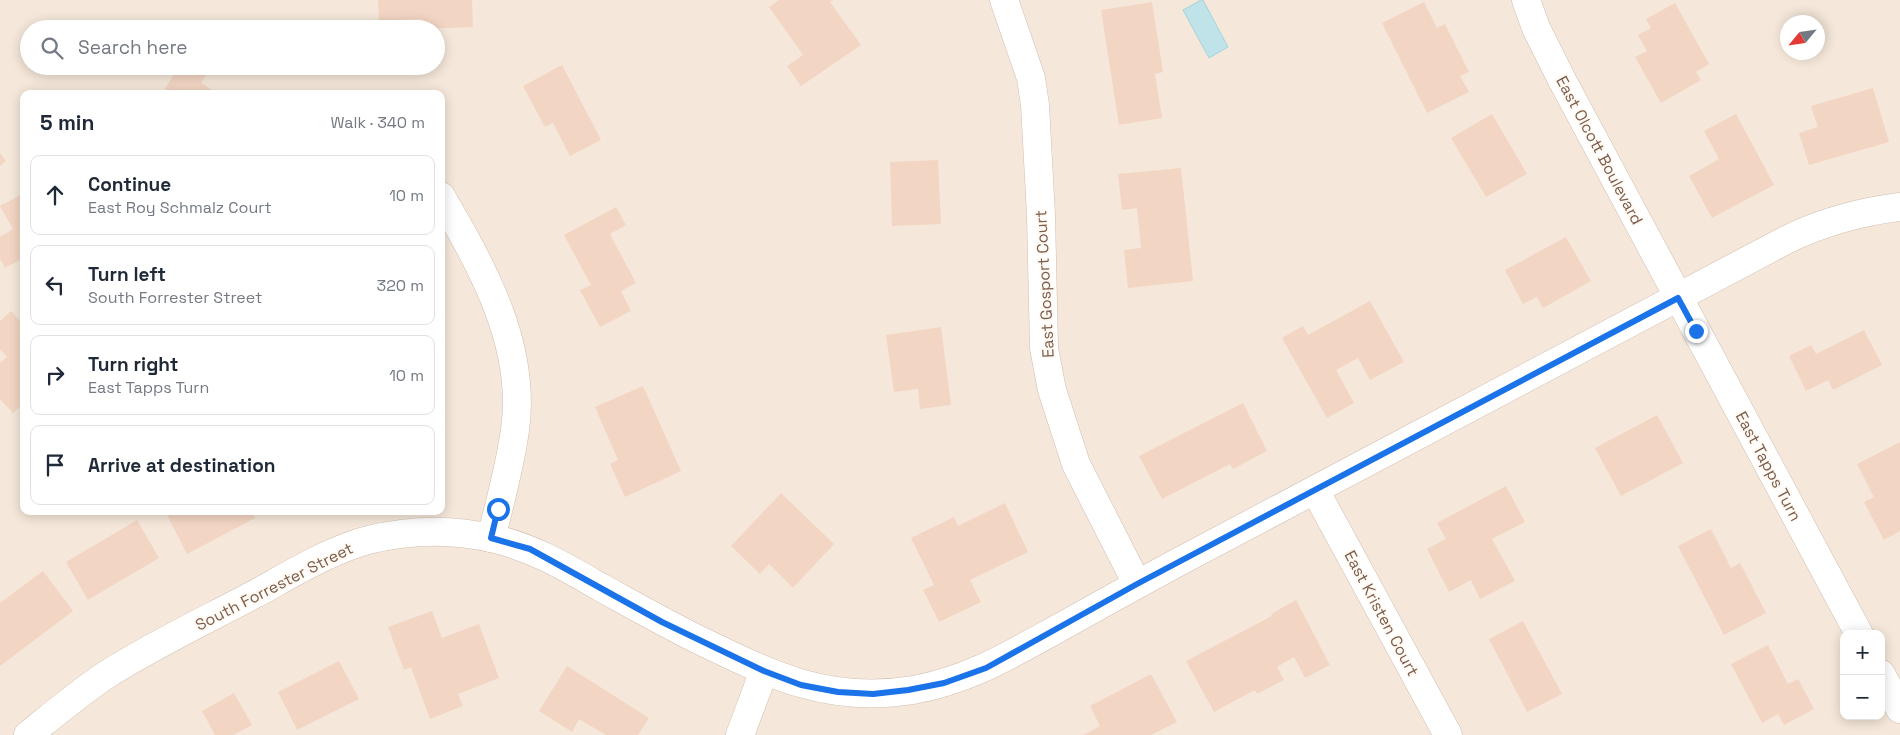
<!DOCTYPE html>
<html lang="en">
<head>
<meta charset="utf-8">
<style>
  body { margin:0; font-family:"Space Grotesk",sans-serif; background:#f2f2f3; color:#1f2937 }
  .controls { position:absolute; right:15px; bottom:15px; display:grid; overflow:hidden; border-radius:10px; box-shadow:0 2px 12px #0003 }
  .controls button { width:45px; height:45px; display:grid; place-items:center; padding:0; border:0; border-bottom:1px solid #e0e1e3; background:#fff; color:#1f2937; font:25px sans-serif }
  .compass { position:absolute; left:1780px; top:15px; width:45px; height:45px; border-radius:50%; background:#fff; box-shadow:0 2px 12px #0003; rotate:241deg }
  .stop { position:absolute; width:15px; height:15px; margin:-11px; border:4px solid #1a73e8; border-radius:50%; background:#fff }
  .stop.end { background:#1a73e8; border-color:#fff; box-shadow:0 1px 5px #0008 }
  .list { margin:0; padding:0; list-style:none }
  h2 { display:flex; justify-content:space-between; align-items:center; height:65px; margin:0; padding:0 20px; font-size:21px }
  h2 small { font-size:16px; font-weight:400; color:#747a83 }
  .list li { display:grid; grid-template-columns:32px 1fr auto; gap:15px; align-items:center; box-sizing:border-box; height:80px; margin:0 10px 10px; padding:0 10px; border:1px solid #e0e1e3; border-radius:10px }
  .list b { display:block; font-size:19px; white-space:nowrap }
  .list p { margin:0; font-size:16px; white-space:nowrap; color:#747a83 }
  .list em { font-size:16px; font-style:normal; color:#747a83 }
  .icon { flex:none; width:28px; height:28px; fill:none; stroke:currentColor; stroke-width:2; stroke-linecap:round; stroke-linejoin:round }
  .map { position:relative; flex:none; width:1900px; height:735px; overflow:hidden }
  .search { position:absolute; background:#fff; box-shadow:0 2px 12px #0003; left:20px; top:20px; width:425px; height:55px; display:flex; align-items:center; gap:12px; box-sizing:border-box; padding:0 18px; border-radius:28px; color:#747a83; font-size:19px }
  .panel { position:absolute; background:#fff; box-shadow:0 2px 12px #0003; left:20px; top:90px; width:425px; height:425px; border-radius:10px }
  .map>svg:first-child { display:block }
  .residential { fill:#f5e8da; fill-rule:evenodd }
  .water { fill:#bfe3e8; stroke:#a5d3da }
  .building { fill:#f3d5c3 }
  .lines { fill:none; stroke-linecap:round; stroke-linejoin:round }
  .minor-casing { stroke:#d1beb0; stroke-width:29 }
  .minor { stroke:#fff; stroke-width:28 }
  .route { stroke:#1a73e8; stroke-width:6 }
  .labels { text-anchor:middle; stroke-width:4; stroke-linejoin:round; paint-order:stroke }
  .street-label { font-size:16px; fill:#7a5c4d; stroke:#fffaf3 }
</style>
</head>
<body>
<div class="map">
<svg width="1900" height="735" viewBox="0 0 1900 735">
  <rect width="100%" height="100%" fill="#fdf6ec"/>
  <!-- residential -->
  <path class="residential" d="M0 0H1900V735H0ZM1788 22H1818V52H1788ZM29 29H436V66H29ZM24 94H441V511H24ZM1844 634H1881V716H1844Z"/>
  <!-- water -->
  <path class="water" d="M1201 0H1203L1228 47 1209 58 1183 10Z"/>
  <!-- building -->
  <g class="building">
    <path d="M378 0H472L473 27 423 29 422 19 379 21Z"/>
    <path d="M779 0H833L830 2 861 45 801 86 787 66 803 55 769 7Z"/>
    <path d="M1152 2 1163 72 1155 74 1162 118 1119 125 1101 10Z"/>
    <path d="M1424 2 1437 28 1445 24 1469 72 1460 76 1469 92 1427 113 1382 23Z"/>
    <path d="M1675 3 1709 64 1696 72 1701 80 1661 103 1635 57 1647 51 1638 35 1651 28 1646 19Z"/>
    <path d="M206 22 217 29H202Z"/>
    <path d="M562 65 601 140 570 156 553 123 545 127 523 86Z"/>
    <path d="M179 66H212L201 83 219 94H165L163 92Z"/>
    <path d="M1873 88 1889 142 1809 165 1799 133 1818 127 1811 106Z"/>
    <path d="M1492 114 1527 174 1486 197 1451 138Z"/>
    <path d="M1736 114 1774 185 1712 218 1689 176 1719 159 1704 131Z"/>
    <path d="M0 153 6 161 0 166Z"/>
    <path d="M938 160 941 224 892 226 890 162Z"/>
    <path d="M1181 168 1193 281 1128 288 1124 250 1141 248 1137 208 1122 210 1118 174Z"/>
    <path d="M24 193V258L5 268 0 259V237L13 229 0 206Z"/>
    <path d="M616 207 626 225 610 234 636 283 621 291 631 311 600 327 580 290 591 285 564 235Z"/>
    <path d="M1566 237 1591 281 1543 308 1537 297 1523 304 1505 270Z"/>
    <path d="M1370 301 1404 362 1370 380 1358 358 1336 370 1354 403 1327 418 1282 338 1303 326 1308 335Z"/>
    <path d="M11 311 24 325V403L13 413 0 399V363L7 357 0 349V321Z"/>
    <path d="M941 327 951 405 920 409 918 389 894 392 886 335Z"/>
    <path d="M1864 330 1882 365 1833 390 1828 380 1806 391 1789 356 1811 345 1816 354Z"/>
    <path d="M643 386 681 471 625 497 610 464 618 460 595 407Z"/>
    <path d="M1243 403 1267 451 1233 469 1230 464 1162 499 1139 456Z"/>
    <path d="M1657 415 1683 463 1621 496 1595 448Z"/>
    <path d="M1900 442V531L1884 540 1864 502 1874 497 1857 464Z"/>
    <path d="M1506 486 1525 522 1492 539 1515 581 1480 599 1471 580 1449 592 1427 549 1446 539 1437 523Z"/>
    <path d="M781 493 834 544 793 588 769 564 760 574 731 546Z"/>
    <path d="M1005 503 1028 552 970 580 981 602 939 622 923 590 934 585 911 538 954 517 958 526Z"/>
    <path d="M165 511H252L255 518 187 554Z"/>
    <path d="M137 520 159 558 88 600 66 562Z"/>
    <path d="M1711 529 1731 568 1740 563 1766 613 1724 635 1678 546Z"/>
    <path d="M43 571 73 611 0 666V603Z"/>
    <path d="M1296 600 1330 665 1305 678 1294 657 1277 667 1284 680 1257 694 1255 690 1214 712 1186 661 1272 616 1271 614Z"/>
    <path d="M432 611 442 638 479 624 499 678 458 694 463 706 430 719 411 667 404 670 388 627Z"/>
    <path d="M1523 621 1562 694 1527 712 1489 639Z"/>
    <path d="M1768 645 1788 684 1798 679 1814 709 1784 725 1778 714 1762 723 1731 664Z"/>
    <path d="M339 661 359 699 297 730 278 692Z"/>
    <path d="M567 666 649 718 638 735H606L579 719 572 732 539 711Z"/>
    <path d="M1151 674 1177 722 1151 735H1083L1100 726 1090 706Z"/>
    <path d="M234 693 252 725 233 735H215L202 711Z"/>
  </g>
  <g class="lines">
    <defs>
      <g id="minor">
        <path d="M1004 0 1031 78 1035 105 1041 215 1044 348 1052 390 1076 464 1137 584"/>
        <path d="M1526 0 1536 28 1562 80 1859 634"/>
        <path d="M441 196C482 267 527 345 515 430 510 466 500 503 491 538"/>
        <path d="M1315 490 1448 735"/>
        <path d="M1881 674 1900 709"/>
        <path d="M28 735C54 714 79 693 106 675 153 645 204 621 253 595 290 575 328 551 368 540 409 530 454 529 495 539 534 548 567 568 602 588 633 605 665 623 697 639 771 675 828 704 913 690 968 680 1008 656 1057 629 1100 605 1143 581 1186 558 1386 453 1586 347 1786 240 1823 222 1859 212 1900 207"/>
        <path d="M740 735 764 671"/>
      </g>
    </defs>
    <!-- minor casing -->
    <use href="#minor" class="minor-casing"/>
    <!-- minor -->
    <use href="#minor" class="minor"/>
  </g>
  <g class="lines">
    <!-- route -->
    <path class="route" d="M498 509 491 538 530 549 662 622 764 671 801 685 838 692 873 694 908 690 944 683 986 668 1137 584 1678 298 1696 331"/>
  </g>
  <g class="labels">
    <!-- street labels -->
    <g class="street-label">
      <text transform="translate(1600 150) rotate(62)" y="6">East Olcott Boulevard</text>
      <text transform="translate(1044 284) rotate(-93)" y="6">East Gosport Court</text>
      <text transform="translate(1769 466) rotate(62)" y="6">East Tapps Turn</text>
      <text transform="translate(274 586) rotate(-27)" y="6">South Forrester Street</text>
      <text transform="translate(1382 613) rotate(62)" y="6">East Kristen Court</text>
    </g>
  </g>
</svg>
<div class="controls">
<button>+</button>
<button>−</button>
</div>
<svg class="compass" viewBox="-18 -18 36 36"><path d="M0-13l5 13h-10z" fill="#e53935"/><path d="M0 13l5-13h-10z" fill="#747a83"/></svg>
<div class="stop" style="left:498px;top:509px"></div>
<div class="stop end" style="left:1696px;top:331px"></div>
<div class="search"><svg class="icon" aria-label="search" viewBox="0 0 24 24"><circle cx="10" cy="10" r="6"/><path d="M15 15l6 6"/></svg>Search here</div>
<section class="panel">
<h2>5 min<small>Walk · 340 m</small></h2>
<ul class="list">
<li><svg class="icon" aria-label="ahead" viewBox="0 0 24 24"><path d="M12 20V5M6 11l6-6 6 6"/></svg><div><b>Continue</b><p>East Roy Schmalz Court</p></div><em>10 m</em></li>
<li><svg class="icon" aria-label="left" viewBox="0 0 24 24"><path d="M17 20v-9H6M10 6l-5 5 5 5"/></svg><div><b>Turn left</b><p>South Forrester Street</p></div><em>320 m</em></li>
<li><svg class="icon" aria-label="right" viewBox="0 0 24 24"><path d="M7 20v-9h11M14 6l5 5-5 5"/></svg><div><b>Turn right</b><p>East Tapps Turn</p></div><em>10 m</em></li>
<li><svg class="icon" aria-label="arrive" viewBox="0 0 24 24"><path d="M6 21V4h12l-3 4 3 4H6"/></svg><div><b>Arrive at destination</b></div></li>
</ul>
</section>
</div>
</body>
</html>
